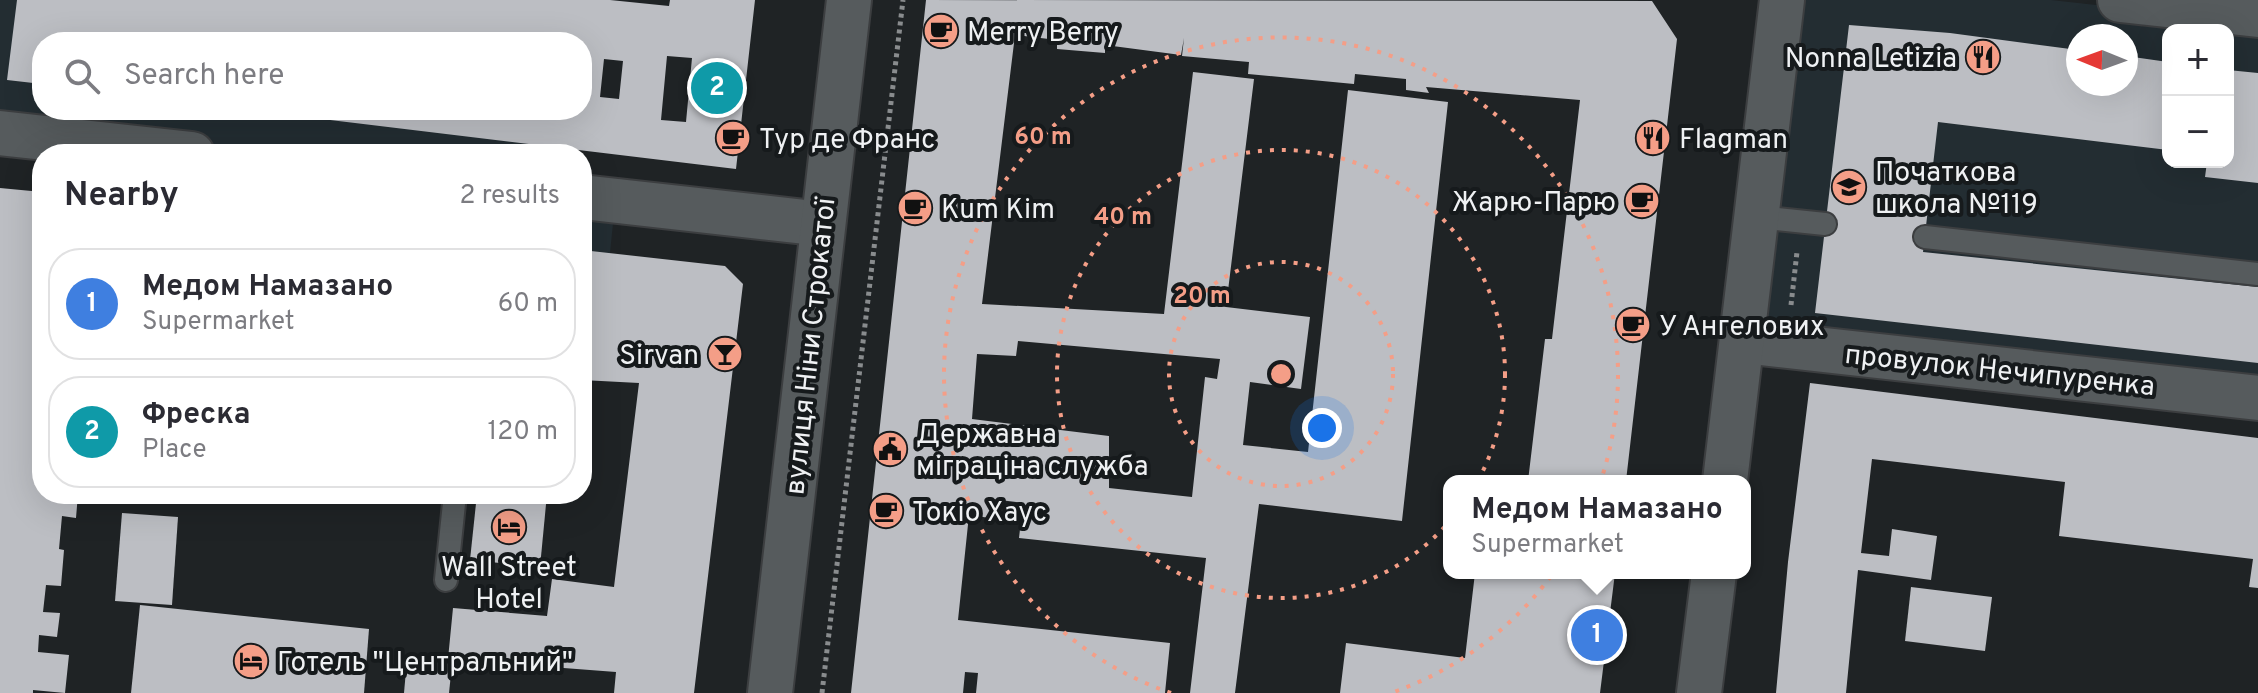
<!DOCTYPE html>
<html lang="en">
<head>
<meta charset="utf-8">
<style>
  body { margin:0; font-family:Overpass,sans-serif; background:#f2f2f3; color:#2b2b33 }
  .controls { position:absolute; right:24px; top:24px; display:grid; overflow:hidden; border-radius:16px; box-shadow:0 8px 32px #0002 }
  .controls button { width:72px; height:72px; display:grid; place-items:center; padding:0; border:0; border-bottom:2px solid #e1e1e2; background:#fff; color:#2b2b33; font:40px sans-serif }
  .compass { position:absolute; left:2066px; top:24px; width:72px; height:72px; border-radius:50%; background:#fff; box-shadow:0 8px 32px #0002; rotate:271deg }
  .you { position:absolute; left:1322px; top:428px; width:28px; height:28px; margin:-20px; border:6px solid #fff; border-radius:50%; background:#1a73e8; box-shadow:0 0 0 12px #1a73e833 }
  .badge { display:grid; place-items:center; width:52px; height:52px; border-radius:50%; background:#db2777; color:#fff; font-size:26px; font-weight:700 }
  .pin { position:absolute; translate:-50% -50%; border:4px solid #fff; box-shadow:0 2px 8px #0006 }
  .popup { position:absolute; left:1443px; top:475px; width:308px; height:104px; box-sizing:border-box; display:grid; place-content:center; border-radius:16px; background:#fff; filter:drop-shadow(0 2px 6px #0005); font-size:26px; white-space:nowrap; color:#7c7c81 }
  .popup b { font-size:30px; color:#2b2b33 }
  .popup::after { content:''; position:absolute; left:50%; top:100%; margin-left:-16px; border:16px solid transparent; border-top-color:#fff }
  .list { margin:0; padding:0; list-style:none }
  h2 { display:flex; justify-content:space-between; align-items:center; height:104px; margin:0; padding:0 32px; font-size:34px }
  h2 small { font-size:26px; font-weight:400; color:#7c7c81 }
  .list li { display:grid; grid-template-columns:52px 1fr auto; gap:24px; align-items:center; box-sizing:border-box; height:112px; margin:0 16px 16px; padding:0 16px; border:2px solid #e1e1e2; border-radius:32px }
  .list b { display:block; font-size:30px; white-space:nowrap }
  .list p { margin:0; font-size:26px; white-space:nowrap; color:#7c7c81 }
  .list em { font-size:26px; font-style:normal; color:#7c7c81 }
  .icon { flex:none; width:44px; height:44px; fill:none; stroke:currentColor; stroke-width:2; stroke-linecap:round; stroke-linejoin:round }
  .map { position:relative; flex:none; width:2258px; height:693px; overflow:hidden }
  .search { position:absolute; background:#fff; box-shadow:0 8px 32px #0002; left:32px; top:32px; width:560px; height:88px; display:flex; align-items:center; gap:20px; box-sizing:border-box; padding:0 28px; border-radius:32px; color:#7c7c81; font-size:30px }
  .panel { position:absolute; background:#fff; box-shadow:0 8px 32px #0002; left:32px; top:144px; width:560px; height:360px; border-radius:32px }
  .map>svg:first-child { display:block }
  .built { fill:#232d32; fill-rule:evenodd }
  .building { fill:#bcbec3; fill-rule:evenodd }
  .lines { fill:none; stroke-linecap:round; stroke-linejoin:round }
  .lane-casing { stroke:#3c3e40; stroke-width:26 }
  .street-casing { stroke:#3c3e40; stroke-width:48 }
  .secondary-casing { stroke:#3c3e40; stroke-width:48 }
  .path { stroke:#898c8e; stroke-width:5; stroke-dasharray:4 4; stroke-linecap:butt }
  .lane { stroke:#565b5d; stroke-width:22 }
  .street { stroke:#565b5d; stroke-width:44 }
  .secondary { stroke:#565b5d; stroke-width:44 }
  .ring { fill:none; stroke:#f49e87; stroke-width:4; stroke-dasharray:4 8 }
  .labels { text-anchor:middle; stroke-width:8; stroke-linejoin:round; paint-order:stroke }
  .poi-label { font-size:28px; fill:#eff1f3; stroke:#161a1c; text-anchor:start }
  .street-label { font-size:28px; fill:#eff1f3; stroke:#161a1c }
  .centre { fill:#f49e87; stroke:#161a1c; stroke-width:4 }
  .ring-label { font-size:24px; text-anchor:middle; font-weight:bold; fill:#f49e87; stroke:#161a1c; stroke-width:8; stroke-linejoin:round; paint-order:stroke }
</style>
</head>
<body>
<div class="map">
<svg width="2258" height="693" viewBox="0 0 2258 693">
  <rect width="100%" height="100%" fill="#1f2325"/>
  <!-- built -->
  <g class="built">
    <path d="M0 0H586L42 42V110H574L570 154H276L0 124Z"/>
    <path d="M1789 0H2051L2258 23V390L1751 333ZM2168 30H2228V162H2168ZM2078 36H2126V84H2078Z"/>
    <path d="M582 200 615 204 597 381 582 380Z"/>
  </g>
  <!-- building -->
  <g class="building">
    <path d="M17 0H610L669 6 670 0H755L736 169 264 112V110H582V42H42V84L7 80ZM667 56 692 58 686 122 661 120ZM604 59 623 61 619 99 600 97Z"/>
    <path d="M926 0 1652 1 1677 39 1626 481H1528L1545 339H1552L1580 100 1426 87 1429 93 1406 90V79L1355 74 1354 84 1248 74 1249 62 1182 56 1184 38 1181 55 1105 45V53L1057 49V40L1015 35 982 304 1164 314 1193 72 1254 79 1226 307 1310 317 1301 389 1250 382 1243 445 1308 452 1348 90 1448 102 1402 521 1259 504 1235 693H1190L1206 558 1019 538 1023 503 992 499 990 518 969 515 958 620 1170 643 1165 693H976L978 673 965 672 963 693H851ZM1018 341 1220 359 1217 379 1205 377 1192 497 1109 488V436L972 419 977 354 1016 356Z"/>
    <path d="M1849 25 1950 33 2078 50V84H2126V56L2168 62V150L1938 122 1923 252 2258 287V363L1815 313Z"/>
    <path d="M2228 70 2258 73V183L2205 177 2207 162H2228Z"/>
    <path d="M0 188 42 192V494H78L76 518 62 516 59 549 64 550 61 586 46 585 43 612 60 613 57 637 39 635 38 652 69 655 65 693 33 690V693H0Z"/>
    <path d="M582 250 725 266 743 284 694 693H614L616 672 448 659 453 608 547 616 552 579 614 587 639 383 582 380Z"/>
    <path d="M1810 383 2258 438V588L2249 587 2253 559 2059 536 2065 482 1872 459 1861 553 1889 556 1892 529 1937 536 1931 580 1858 570 1846 693H1776L1788 562Z"/>
    <path d="M477 494H547L540 567 470 560Z"/>
    <path d="M122 513 178 517 172 605 115 601Z"/>
    <path d="M1475 573H1615L1600 693H1340L1346 643 1465 658Z"/>
    <path d="M1911 587 1992 597 1985 651 1905 641Z"/>
    <path d="M140 605 369 629 364 693H131Z"/>
    <path d="M407 659 452 664 449 693H404Z"/>
  </g>
  <g class="lines">
    <defs>
      <g id="lane">
        <path d="M1757 217 1825 224"/>
        <path d="M1925 237 2258 274"/>
        <path d="M446 580 455 494"/>
      </g>
      <g id="street">
        <path d="M2120 0 2258 15"/>
        <path d="M0 133 192 154"/>
        <path d="M582 197 823 224"/>
        <path d="M1742 341 2258 398"/>
      </g>
      <g id="secondary">
        <path d="M1725 481 1782 0"/>
        <path d="M770 693 849 0"/>
        <path d="M1699 693 1714 573"/>
      </g>
    </defs>
    <!-- lane casing -->
    <use href="#lane" class="lane-casing"/>
    <!-- street casing -->
    <use href="#street" class="street-casing"/>
    <!-- secondary casing -->
    <use href="#secondary" class="secondary-casing"/>
    <!-- path -->
    <g class="path">
      <path d="M1791 305 1797 252"/>
      <path d="M822 693 903 0"/>
    </g>
    <!-- lane -->
    <use href="#lane" class="lane"/>
    <!-- street -->
    <use href="#street" class="street"/>
    <!-- secondary -->
    <use href="#secondary" class="secondary"/>
  </g>
  <!-- distance rings -->
  <g class="ring">
    <circle cx="1281" cy="374" r="112"/>
    <circle cx="1281" cy="374" r="224"/>
    <path d="M1171 693A337 337 0 1 1 1391 693"/>
  </g>
  <!-- icons -->
  <defs>
    <symbol id="cafe-disc" viewBox="-11 -11 22 22"><circle r="9.5" fill="#f49e87" stroke="#161a1c"/><path d="M-5.5-4.5H6V0H3Q3 3.5 0 3.5H-2.5Q-5.5 3.5-5.5 0ZM3-3.2v2h1.7v-2ZM-6 4.5H4V6H-6Z" fill="#111"/></symbol>
    <symbol id="restaurant-disc" viewBox="-11 -11 22 22"><circle r="9.5" fill="#f49e87" stroke="#161a1c"/><path d="M-5-6h1v4h1v-4h1v4h1v-4h1v5L-1.5 .5V6h-2V.5L-5-1ZM5-6V6H3V1.5H1.5Q1.5-4 5-6Z" fill="#111"/></symbol>
    <symbol id="school-disc" viewBox="-11 -11 22 22"><circle r="9.5" fill="#f49e87" stroke="#161a1c"/><path d="M0-5L7-2L0 1L-7-2ZM-4 1L0 2.5L4 1V4Q0 6-4 4Z" fill="#111"/></symbol>
    <symbol id="bar-disc" viewBox="-11 -11 22 22"><circle r="9.5" fill="#f49e87" stroke="#161a1c"/><path d="M-6-5H6L.8 .8V4.5H3.5V6h-7V4.5H-.8V.8Z" fill="#111"/></symbol>
    <symbol id="civic-disc" viewBox="-11 -11 22 22"><circle r="9.5" fill="#f49e87" stroke="#161a1c"/><path d="M-.6-6.5H3V-4.5H.6V-3L4-1V1h2V6H-6V1h2V-1L-.6-3ZM-1.2 2.5V6h2.4V2.5Z" fill="#111"/></symbol>
    <symbol id="hotel-disc" viewBox="-11 -11 22 22"><circle r="9.5" fill="#f49e87" stroke="#161a1c"/><path d="M-6-4.5h1.5V1H6V5H4.5V3h-9V5H-6ZM-4 0a1.8 1.8 0 1 1 3.6 0ZM.5 0V-2.5h3Q6-2.5 6 0Z" fill="#111"/></symbol>
  </defs>
  <g fill-rule="evenodd">
    <use href="#cafe-disc" x="921" y="11" width="40" height="40"/>
    <use href="#restaurant-disc" x="1963" y="37" width="40" height="40"/>
    <use href="#cafe-disc" x="713" y="118" width="40" height="40"/>
    <use href="#restaurant-disc" x="1633" y="118" width="40" height="40"/>
    <use href="#school-disc" x="1829" y="167" width="40" height="40"/>
    <use href="#cafe-disc" x="1622" y="181" width="40" height="40"/>
    <use href="#cafe-disc" x="895" y="188" width="40" height="40"/>
    <use href="#cafe-disc" x="1613" y="305" width="40" height="40"/>
    <use href="#bar-disc" x="705" y="334" width="40" height="40"/>
    <use href="#civic-disc" x="870" y="429" width="40" height="40"/>
    <use href="#cafe-disc" x="866" y="491" width="40" height="40"/>
    <use href="#hotel-disc" x="489" y="507" width="40" height="40"/>
    <use href="#hotel-disc" x="231" y="641" width="40" height="40"/>
  </g>
  <g class="labels">
    <!-- poi labels -->
    <g class="poi-label">
      <text x="967" y="41">Merry Berry</text>
      <text x="1957" y="67" text-anchor="end">Nonna Letizia</text>
      <text x="759" y="148">Тур де Франс</text>
      <text x="1679" y="148">Flagman</text>
      <text x="1875" y="181">Початкова<tspan x="1875" dy="32">школа №119</tspan></text>
      <text x="1616" y="211" text-anchor="end">Жарю-Парю</text>
      <text x="941" y="218">Kum Kim</text>
      <text x="1659" y="335">У Ангелових</text>
      <text x="699" y="364" text-anchor="end">Sirvan</text>
      <text x="916" y="443">Державна<tspan x="916" dy="32">міграціна служба</tspan></text>
      <text x="912" y="521">Токіо Хаус</text>
      <text x="509" y="576" text-anchor="middle">Wall Street<tspan x="509" dy="32">Hotel</tspan></text>
      <text x="277" y="671">Готель "Центральний"</text>
    </g>
    <!-- street labels -->
    <g class="street-label">
      <text transform="translate(809 346) rotate(-84)" y="10">вулиця Ніни Строкатої</text>
      <text transform="translate(2000 369) rotate(6)" y="10">провулок Нечипуренка</text>
    </g>
  </g>
  <circle cx="1281" cy="374" r="12" class="centre"/>
  <g class="ring-label">
    <text x="1043" y="144">60 m</text>
    <text x="1123" y="224">40 m</text>
    <text x="1202" y="303">20 m</text>
  </g>
</svg>
<div class="controls">
<button>+</button>
<button>−</button>
</div>
<svg class="compass" viewBox="-18 -18 36 36"><path d="M0-13l5 13h-10z" fill="#e53935"/><path d="M0 13l5-13h-10z" fill="#7c7c81"/></svg>
<div class="you"></div>
<div class="pin badge" style="left:1597px;top:635px;background:#3f7fe0">1</div>
<div class="popup"><b>Медом Намазано</b>Supermarket</div>
<div class="pin badge" style="left:717px;top:88px;background:#0f9aa8">2</div>
<div class="search"><svg class="icon" aria-label="search" viewBox="0 0 24 24"><circle cx="10" cy="10" r="6"/><path d="M15 15l6 6"/></svg>Search here</div>
<section class="panel">
<h2>Nearby<small>2 results</small></h2>
<ul class="list">
<li><span class="badge" style="background:#3f7fe0">1</span><div><b>Медом Намазано</b><p>Supermarket</p></div><em>60 m</em></li>
<li><span class="badge" style="background:#0f9aa8">2</span><div><b>Фреска</b><p>Place</p></div><em>120 m</em></li>
</ul>
</section>
</div>
</body>
</html>
